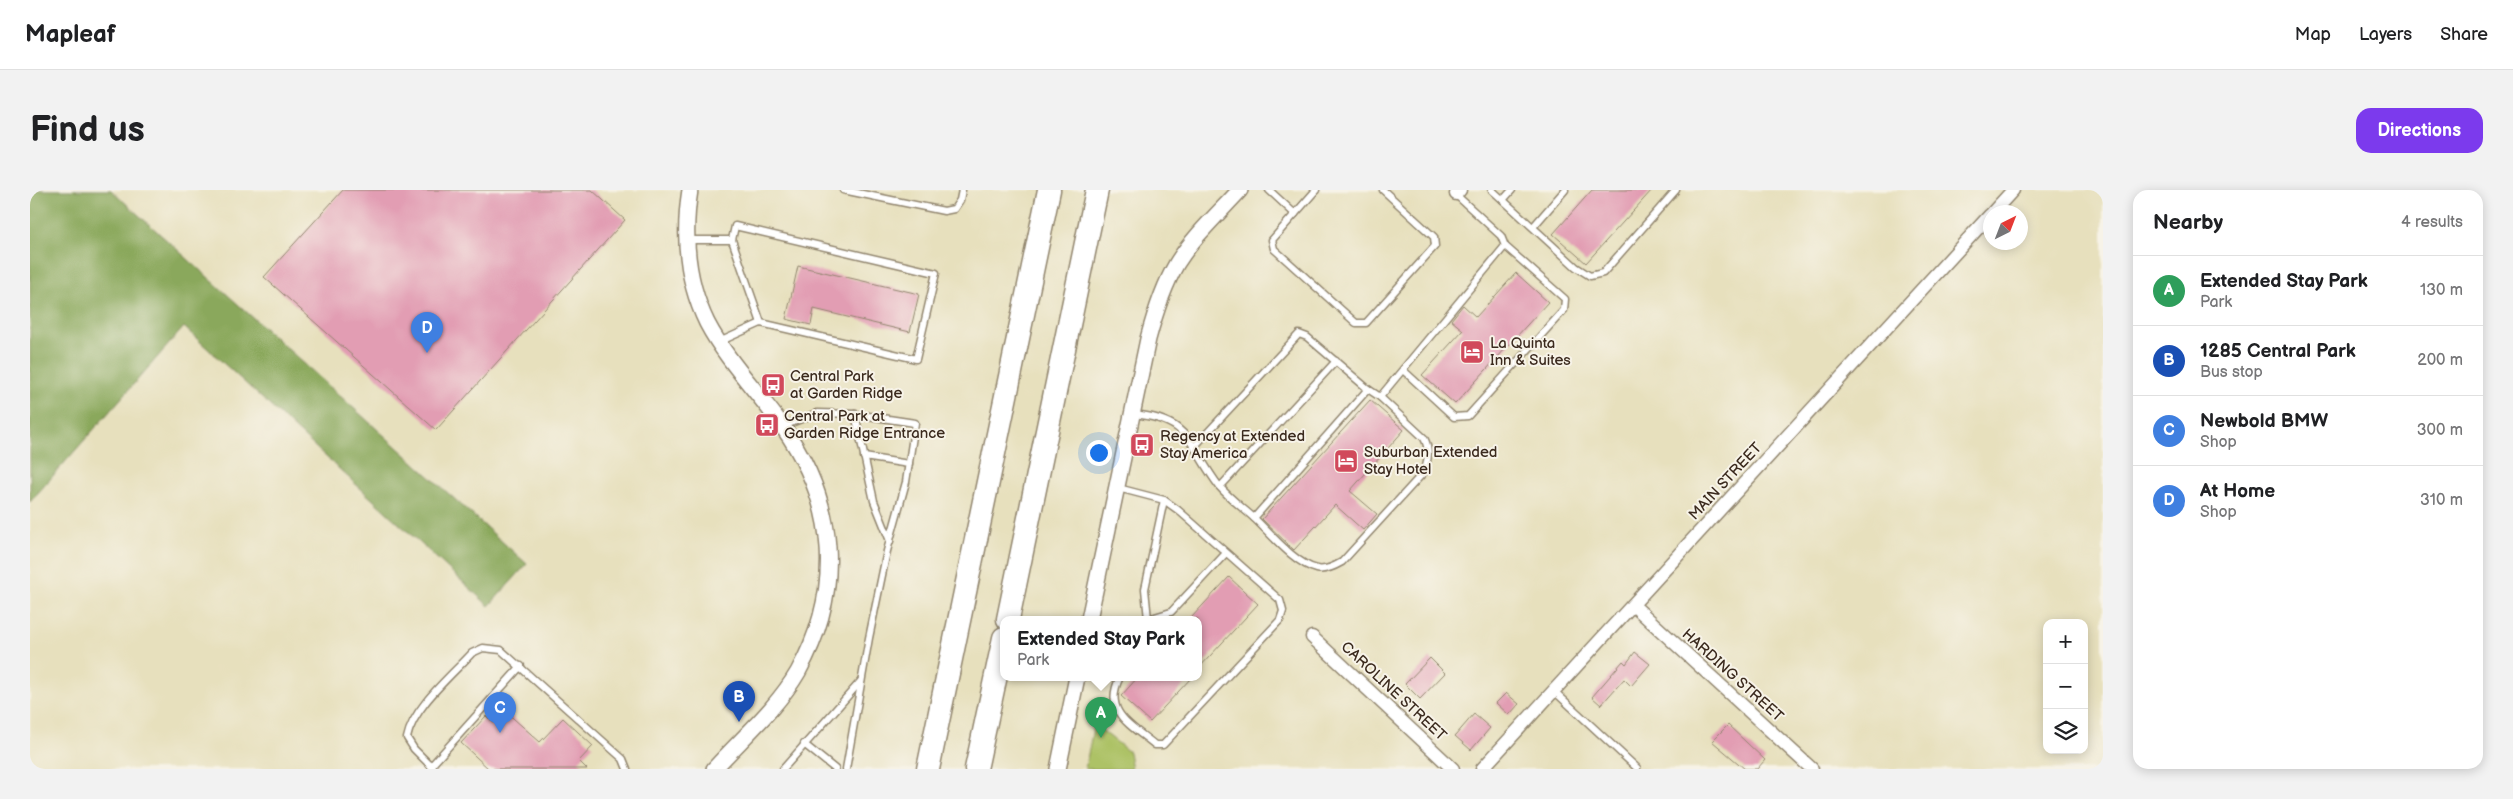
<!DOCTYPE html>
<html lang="en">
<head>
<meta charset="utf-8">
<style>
  body { margin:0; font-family:"Balsamiq Sans",sans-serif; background:#f2f2f2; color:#202124 }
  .controls { position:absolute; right:15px; bottom:15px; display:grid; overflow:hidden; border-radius:10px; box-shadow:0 2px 12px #0003 }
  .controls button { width:45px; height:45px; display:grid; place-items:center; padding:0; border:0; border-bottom:1px solid #e0e0e0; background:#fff; color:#202124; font:25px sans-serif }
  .compass { position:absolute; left:1953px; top:15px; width:45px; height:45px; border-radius:50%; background:#fff; box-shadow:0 2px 12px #0003; rotate:42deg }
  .you { position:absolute; left:1068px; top:262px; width:18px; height:18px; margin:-12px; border:4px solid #fff; border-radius:50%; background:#1a73e8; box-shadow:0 0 0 8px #1a73e833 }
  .badge { display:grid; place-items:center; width:32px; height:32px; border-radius:50%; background:#7c3aed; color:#fff; font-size:16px; font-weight:700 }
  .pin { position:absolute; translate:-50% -41px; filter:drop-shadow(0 1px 2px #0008) }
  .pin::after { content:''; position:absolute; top:26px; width:18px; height:15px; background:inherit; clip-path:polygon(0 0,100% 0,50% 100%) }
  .popup { position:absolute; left:970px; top:426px; width:202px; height:65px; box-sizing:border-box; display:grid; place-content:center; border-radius:10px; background:#fff; filter:drop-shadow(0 1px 4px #0005); font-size:16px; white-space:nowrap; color:#757577 }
  .popup b { font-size:19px; color:#202124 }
  .popup::after { content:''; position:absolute; left:50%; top:100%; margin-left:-10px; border:10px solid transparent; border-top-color:#fff }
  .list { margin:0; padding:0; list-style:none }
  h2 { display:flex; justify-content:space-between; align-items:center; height:65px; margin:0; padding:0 20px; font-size:21px }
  h2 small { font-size:16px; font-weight:400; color:#757577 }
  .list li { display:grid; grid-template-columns:32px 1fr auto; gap:15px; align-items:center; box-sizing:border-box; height:70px; padding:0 20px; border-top:1px solid #e0e0e0 }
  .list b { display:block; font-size:19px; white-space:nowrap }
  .list p { margin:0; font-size:16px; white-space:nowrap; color:#757577 }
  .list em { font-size:16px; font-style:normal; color:#757577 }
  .icon { flex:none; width:28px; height:28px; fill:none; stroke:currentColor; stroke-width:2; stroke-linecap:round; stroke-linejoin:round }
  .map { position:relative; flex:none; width:2073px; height:579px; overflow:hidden; border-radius:15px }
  header { display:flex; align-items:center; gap:30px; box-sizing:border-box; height:70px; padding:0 25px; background:#fff; border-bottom:1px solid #e0e0e0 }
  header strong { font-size:24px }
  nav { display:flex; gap:28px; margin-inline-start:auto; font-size:18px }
  .intro { display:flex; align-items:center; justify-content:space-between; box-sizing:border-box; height:120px; padding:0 30px }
  h1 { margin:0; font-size:35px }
  .button { padding:12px 22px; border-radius:15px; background:#7c3aed; color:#fff; font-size:18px; font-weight:700 }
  main { display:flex; gap:30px; padding:0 30px }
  aside { flex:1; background:#fff; border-radius:15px; box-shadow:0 2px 12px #0003 }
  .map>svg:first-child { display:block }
  .green { fill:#adc266; stroke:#747642 }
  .forest { fill:#8aa85b; stroke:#62693c }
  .building { fill:#e29db3 }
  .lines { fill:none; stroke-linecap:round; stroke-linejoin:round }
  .service-casing { stroke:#91856e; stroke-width:9 }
  .minor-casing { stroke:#91856e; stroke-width:15 }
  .tertiary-casing { stroke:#91856e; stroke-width:18 }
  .motorway-casing { stroke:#91856e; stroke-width:25 }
  .service { stroke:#fff; stroke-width:6 }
  .minor { stroke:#fff; stroke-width:12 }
  .tertiary { stroke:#fff; stroke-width:15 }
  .motorway { stroke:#fff; stroke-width:22 }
  .labels { text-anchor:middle; stroke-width:4; stroke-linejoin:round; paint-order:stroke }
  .poi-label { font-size:15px; fill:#3b2a1e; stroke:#f7f3e8; text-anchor:start }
  .street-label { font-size:15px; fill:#3b2a1e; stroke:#f7f3e8 }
</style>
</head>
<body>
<header>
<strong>Mapleaf</strong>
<nav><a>Map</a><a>Layers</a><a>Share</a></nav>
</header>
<div class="intro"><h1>Find us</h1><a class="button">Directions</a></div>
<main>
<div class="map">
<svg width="2073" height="579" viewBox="0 0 2073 579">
  <rect width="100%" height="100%" fill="#f7f3e8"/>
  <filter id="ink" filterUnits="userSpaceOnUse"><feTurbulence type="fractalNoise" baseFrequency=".02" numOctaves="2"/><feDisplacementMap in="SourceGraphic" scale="10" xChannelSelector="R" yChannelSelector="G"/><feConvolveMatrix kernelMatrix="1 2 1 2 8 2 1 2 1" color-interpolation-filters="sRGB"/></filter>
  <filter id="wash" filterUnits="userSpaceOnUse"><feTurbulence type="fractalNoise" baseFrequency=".0096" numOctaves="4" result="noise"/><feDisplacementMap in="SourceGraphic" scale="20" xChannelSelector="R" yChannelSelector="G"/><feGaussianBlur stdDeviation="1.12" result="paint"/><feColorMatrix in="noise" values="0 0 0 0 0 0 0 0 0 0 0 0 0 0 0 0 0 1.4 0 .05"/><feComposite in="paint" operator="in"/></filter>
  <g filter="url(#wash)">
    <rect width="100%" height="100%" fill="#e7e0bd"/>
    <!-- green -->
    <path class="green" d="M1064 534 1099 562 1102 579H1055Z"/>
    <!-- forest -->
    <path class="forest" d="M0 0H81L497 374 459 416 154 137 0 312Z"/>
    <g id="blocks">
      <!-- building -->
      <g class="building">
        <path d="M313 0H562L595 30 406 240 234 87Z"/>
        <path d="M1562 0H1622L1556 73 1523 44Z"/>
        <path d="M768 76 889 104 880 142 784 119 781 135 756 129Z"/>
        <path d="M1486 83 1518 112 1425 214 1392 185 1433 140 1421 130 1433 115 1446 127Z"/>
        <path d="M1340 210 1374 240 1320 301 1347 324 1333 340 1305 315 1264 360 1232 329Z"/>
        <path d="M1199 387 1228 414 1168 479V429H1160Z"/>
        <path d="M1605 462 1620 474 1601 496 1594 489 1571 515 1562 507 1593 471 1596 474Z"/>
        <path d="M1400 468 1415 483 1390 509 1375 494Z"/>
        <path d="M1108 487H1162L1120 532 1091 506Z"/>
        <path d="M1476 503 1489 514 1479 525 1466 513Z"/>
        <path d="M475 521 510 552 533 528 563 556 549 571 557 579H459L431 553 456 526 464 533Z"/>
        <path d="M1444 524 1460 538 1441 560 1425 546Z"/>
        <path d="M1698 535 1735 570 1727 579H1715L1682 551Z"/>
      </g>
    </g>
  </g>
  <g filter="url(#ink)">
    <use href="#blocks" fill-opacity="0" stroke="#91856e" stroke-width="1"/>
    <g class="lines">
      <defs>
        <g id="service">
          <path d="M813 0 914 21 924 19 930 10 932 0"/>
          <path d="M1239 0 1265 24"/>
          <path d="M1286 0 1242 50 1244 59 1326 133H1336L1405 56 1404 47 1353 0"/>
          <path d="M1462 0 1546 77 1560 86 1573 83 1646 0"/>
          <path d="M1473 10 1482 0"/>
          <path d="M1503 37 1535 0"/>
          <path d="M658 50H702L705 36 906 83 886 169 731 133 702 50"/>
          <path d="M689 152 731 133"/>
          <path d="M1373 180 1424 227 1438 226 1534 120 1535 109 1475 56 1471 46 1424 3"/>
          <path d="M825 224 844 311 860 351"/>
          <path d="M1102 224C1162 229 1158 255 1189 296 1199 308 1213 318 1224 328L1338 199 1350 207 1475 56"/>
          <path d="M753 236 787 223 825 224 885 233 876 292 857 361 839 448 816 579"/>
          <path d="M1165 256 1269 144 1277 147 1338 199"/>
          <path d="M834 267 879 274"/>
          <path d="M1190 297 1306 171"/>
          <path d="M1088 298 1134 310 1148 320 1250 410 1253 421 1250 430 1133 555H1125C1101 535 1072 522 1090 487"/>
          <path d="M1224 328C1240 343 1265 374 1287 379 1295 381 1305 376 1312 372L1395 281C1398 269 1400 259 1394 248L1350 207"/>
          <path d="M1118 429 1115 399 1134 310"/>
          <path d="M1118 429 1141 422 1196 363"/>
          <path d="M1524 501 1607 578"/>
          <path d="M774 554 805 579"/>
          <path d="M401 576 491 476"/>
          <path d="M404 579 384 559 377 548C383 517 421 486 442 463L453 458 471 460 593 569 597 579"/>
          <path d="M753 579 831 491"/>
        </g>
        <g id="minor">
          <path d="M1426 4 1430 0"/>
          <path d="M1963 22 1983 0"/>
          <path d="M1603 415 1782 579"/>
          <path d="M1282 447 1423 579"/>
          <path d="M1452 579 1960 25"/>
        </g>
        <g id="tertiary">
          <path d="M660 0C653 45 657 92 677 133 697 171 728 202 753 237 807 314 814 399 768 482 747 518 712 548 684 579"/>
          <path d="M1059 429 1118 149C1125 123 1133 97 1147 73 1164 46 1189 23 1210 0"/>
          <path d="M1028 579 1047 487"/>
        </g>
        <g id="motorway">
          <path d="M978 429 1067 0"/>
          <path d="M898 579 1019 0"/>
          <path d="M946 579 974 448"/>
        </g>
      </defs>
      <!-- service casing -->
      <use href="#service" class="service-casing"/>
      <!-- minor casing -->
      <use href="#minor" class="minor-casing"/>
      <!-- tertiary casing -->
      <use href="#tertiary" class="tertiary-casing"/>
      <!-- motorway casing -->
      <use href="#motorway" class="motorway-casing"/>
      <!-- service -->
      <use href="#service" class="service"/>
      <!-- minor -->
      <use href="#minor" class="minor"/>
      <!-- tertiary -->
      <use href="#tertiary" class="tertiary"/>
      <!-- motorway -->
      <use href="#motorway" class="motorway"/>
    </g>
  </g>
  <!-- icons -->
  <defs>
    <symbol id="hotel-square" viewBox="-11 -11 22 22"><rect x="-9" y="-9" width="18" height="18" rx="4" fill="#d1495b" stroke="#f7f3e8"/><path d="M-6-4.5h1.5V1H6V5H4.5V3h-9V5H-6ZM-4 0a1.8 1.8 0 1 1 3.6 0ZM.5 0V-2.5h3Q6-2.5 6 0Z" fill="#fff"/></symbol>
    <symbol id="bus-square" viewBox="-11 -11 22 22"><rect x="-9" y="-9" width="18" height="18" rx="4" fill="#d1495b" stroke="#f7f3e8"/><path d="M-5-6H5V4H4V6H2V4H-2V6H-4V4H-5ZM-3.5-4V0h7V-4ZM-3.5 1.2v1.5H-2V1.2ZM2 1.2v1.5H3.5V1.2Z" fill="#fff"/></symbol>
  </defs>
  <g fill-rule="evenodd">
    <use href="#hotel-square" x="1428" y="148" width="28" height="28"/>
    <use href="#bus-square" x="729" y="181" width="28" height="28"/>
    <use href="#bus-square" x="723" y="221" width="28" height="28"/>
    <use href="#bus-square" x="1098" y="241" width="28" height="28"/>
    <use href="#hotel-square" x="1302" y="257" width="28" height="28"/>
  </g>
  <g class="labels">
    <!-- poi labels -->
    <g class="poi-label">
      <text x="1460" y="158">La Quinta<tspan x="1460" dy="17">Inn &amp; Suites</tspan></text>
      <text x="760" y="191">Central Park<tspan x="760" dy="17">at Garden Ridge</tspan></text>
      <text x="754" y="231">Central Park at<tspan x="754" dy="17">Garden Ridge Entrance</tspan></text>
      <text x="1130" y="251">Regency at Extended<tspan x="1130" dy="17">Stay America</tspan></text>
      <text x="1334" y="267">Suburban Extended<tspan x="1334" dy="17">Stay Hotel</tspan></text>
    </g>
    <!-- street labels -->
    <g class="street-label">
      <text transform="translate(1695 291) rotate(-47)" y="5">MAIN STREET</text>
      <text transform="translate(1703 485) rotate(42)" y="5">HARDING STREET</text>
      <text transform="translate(1364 501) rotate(43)" y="5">CAROLINE STREET</text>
    </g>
  </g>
</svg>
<div class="controls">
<button>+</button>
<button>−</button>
<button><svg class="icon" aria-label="layers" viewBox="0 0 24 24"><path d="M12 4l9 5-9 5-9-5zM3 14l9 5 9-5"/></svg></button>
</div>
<svg class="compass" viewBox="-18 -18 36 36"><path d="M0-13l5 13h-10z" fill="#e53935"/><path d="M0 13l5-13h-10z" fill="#757577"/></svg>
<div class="you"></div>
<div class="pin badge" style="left:1071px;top:548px;background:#2e9e5b">A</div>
<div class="popup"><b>Extended Stay Park</b>Park</div>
<div class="pin badge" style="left:709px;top:532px;background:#1a4fb4">B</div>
<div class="pin badge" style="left:470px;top:543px;background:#3f7fe0">C</div>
<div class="pin badge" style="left:397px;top:163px;background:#3f7fe0">D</div>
</div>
<aside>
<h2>Nearby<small>4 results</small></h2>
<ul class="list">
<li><span class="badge" style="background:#2e9e5b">A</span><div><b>Extended Stay Park</b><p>Park</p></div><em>130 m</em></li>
<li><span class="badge" style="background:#1a4fb4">B</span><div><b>1285 Central Park</b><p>Bus stop</p></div><em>200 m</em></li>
<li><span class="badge" style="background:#3f7fe0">C</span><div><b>Newbold BMW</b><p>Shop</p></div><em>300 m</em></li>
<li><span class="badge" style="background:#3f7fe0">D</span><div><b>At Home</b><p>Shop</p></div><em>310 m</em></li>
</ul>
</aside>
</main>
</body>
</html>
